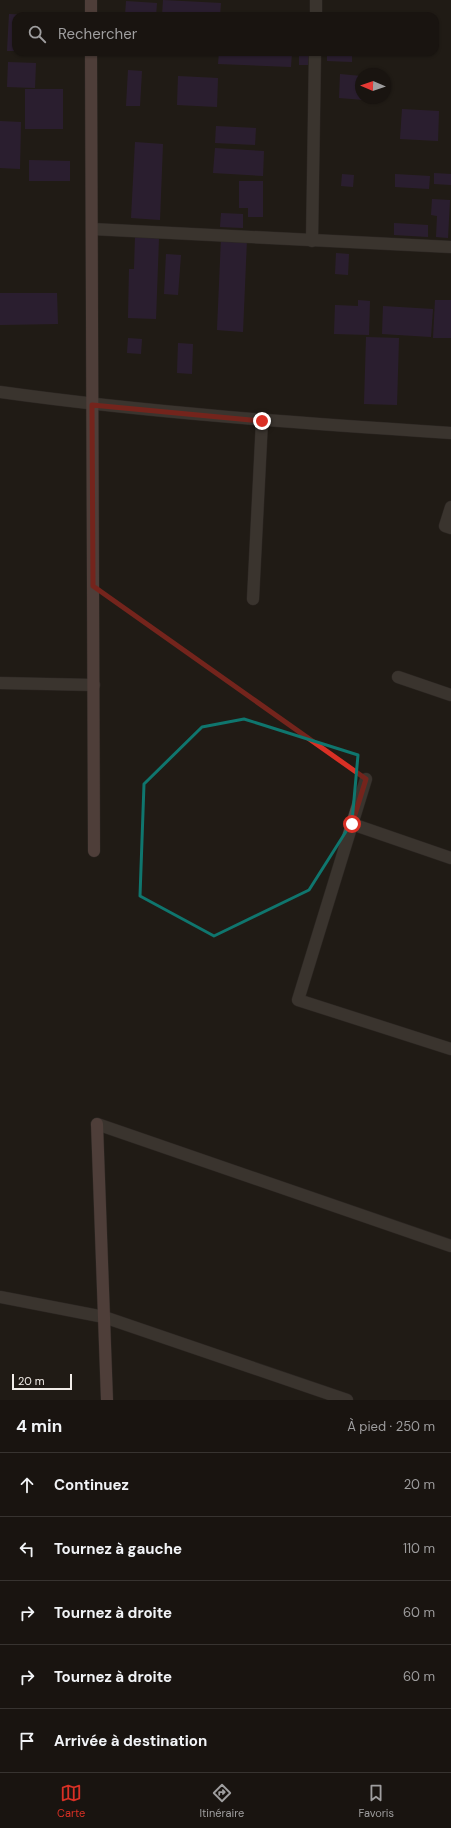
<!DOCTYPE html>
<html lang="fr">
<head>
<meta charset="utf-8">
<style>
  body { margin:0; font-family:"DM Sans",sans-serif; background:#26211e; color:#f1f3f6 }
  .compass { position:absolute; left:355px; top:68px; width:36px; height:36px; border-radius:50%; background:#191410; box-shadow:0 1px 3px #0004; rotate:272deg }
  .scale { position:absolute; left:12px; bottom:10px; width:60px; box-sizing:border-box; padding-left:4px; border:2px solid #f1ede8; border-top:0; font-size:11px; line-height:14px; white-space:nowrap; color:#f1ede8; -webkit-text-stroke:3px #211b15; paint-order:stroke }
  .stop { position:absolute; width:12px; height:12px; margin:-9px; border:3px solid #d93025; border-radius:50%; background:#fff }
  .stop.end { background:#d93025; border-color:#fff; box-shadow:0 1px 4px #0008 }
  .list { margin:0; padding:0; list-style:none }
  h2 { display:flex; justify-content:space-between; align-items:center; height:52px; margin:0; padding:0 16px; font-size:17px }
  h2 small { font-size:13px; font-weight:400; color:#9f9e9f }
  .list li { display:grid; grid-template-columns:26px 1fr auto; gap:12px; align-items:center; box-sizing:border-box; height:64px; padding:0 16px; border-top:1px solid #373330 }
  .list b { display:block; font-size:15px; white-space:nowrap }
  .list em { font-size:13px; font-style:normal; color:#9f9e9f }
  .icon { flex:none; width:22px; height:22px; fill:none; stroke:currentColor; stroke-width:2; stroke-linecap:round; stroke-linejoin:round }
  .map { position:relative; flex:none; width:451px; height:1400px; overflow:hidden }
  .search { position:absolute; background:#191410; box-shadow:0 1px 3px #0004; left:12px; right:12px; top:12px; height:44px; display:flex; align-items:center; gap:10px; box-sizing:border-box; padding:0 14px; border-radius:12px; color:#9f9e9f; font-size:15px }
  .sheet { height:372px; background:#191410 }
  nav { display:flex; justify-content:space-around; align-items:center; box-sizing:border-box; height:56px; border-top:1px solid #373330; background:#191410; font-size:11px; color:#9f9e9f }
  nav a { display:grid; justify-items:center; gap:2px }
  nav .on { color:#d93025 }
  .map>svg:first-child { display:block }
  .building { fill:#37234e }
  .lines { fill:none; stroke-linecap:round; stroke-linejoin:round }
  .street-casing { stroke:#383431; stroke-width:13 }
  .secondary-casing { stroke:#383431; stroke-width:13 }
  .path { stroke:#635d57; stroke-width:2.5; stroke-dasharray:3 3; stroke-linecap:butt }
  .street { stroke:#5a534d; stroke-width:12 }
  .secondary { stroke:#866864; stroke-width:12 }
  .route { stroke:#d93025; stroke-width:5 }
  .marked { fill:none; stroke:#0f766e; stroke-width:3; stroke-linejoin:round }
</style>
</head>
<body>
<div class="map">
<svg width="451" height="1400" viewBox="0 0 451 1400">
  <rect width="100%" height="100%" fill="#211b15"/>
  <!-- building -->
  <g class="building">
    <path d="M163 0 221 3 220 16H162Z"/>
    <path d="M126 1 157 3 156 16H125Z"/>
    <path d="M9 14 29 15 16 16V51H7Z"/>
    <path d="M219 52H292L291 67 218 64Z"/>
    <path d="M299 52H309L308 65H299Z"/>
    <path d="M327 52H352V62L327 61Z"/>
    <path d="M8 62 36 63 35 88 7 87Z"/>
    <path d="M128 70 142 71 140 106H126Z"/>
    <path d="M340 74 361 76V98H364V100L339 98Z"/>
    <path d="M178 76 218 78 217 107 177 105Z"/>
    <rect x="25" y="89" width="38" height="40"/>
    <path d="M402 109 439 111 438 141 400 139Z"/>
    <path d="M0 121 21 122 20 169 0 168Z"/>
    <path d="M216 126 256 128 255 145 215 143Z"/>
    <path d="M135 142 163 144 160 220 131 218Z"/>
    <path d="M215 148 264 151 263 176 213 173Z"/>
    <path d="M29 160 70 161V181H29Z"/>
    <path d="M434 173 451 174V185L434 184Z"/>
    <path d="M342 174 354 175 353 187 341 186Z"/>
    <path d="M395 174 430 176 429 189 395 187Z"/>
    <path d="M239 181H263V217H248V208H239Z"/>
    <path d="M432 199 450 200 448 238 436 237 437 216 431 215Z"/>
    <path d="M221 213 243 214V228L220 227Z"/>
    <path d="M394 223 428 225V237L394 235Z"/>
    <path d="M135 237 159 238 156 319 128 318 129 269H134Z"/>
    <path d="M221 238 247 239 243 332 217 330Z"/>
    <path d="M336 253 349 254 348 275 335 274Z"/>
    <path d="M166 254 181 255 178 295 164 294Z"/>
    <path d="M0 293H57L58 324 0 325Z"/>
    <path d="M358 300 370 301 369 335 334 334 335 305 358 306Z"/>
    <path d="M435 300H451V338H433Z"/>
    <path d="M383 306 433 309 431 337 382 334Z"/>
    <path d="M366 337 399 338 397 405 364 404Z"/>
    <path d="M128 338 142 339 141 354 127 353Z"/>
    <path d="M178 343 193 344 192 374 177 373Z"/>
  </g>
  <g class="lines">
    <defs>
      <g id="street">
        <path d="M316 16V0"/>
        <path d="M92 229 451 247"/>
        <path d="M312 241 315 52"/>
        <path d="M0 392C150 413 300 423 451 433"/>
        <path d="M451 507 445 526 451 528"/>
        <path d="M253 599 262 421"/>
        <path d="M398 677 451 695"/>
        <path d="M0 683 94 685"/>
        <path d="M366 779 298 1000 451 1049"/>
        <path d="M352 824 451 858"/>
        <path d="M97 1124 451 1246"/>
        <path d="M0 1297 104 1317 347 1400"/>
      </g>
      <g id="secondary">
        <path d="M91 0V16"/>
        <path d="M91 52 94 851"/>
        <path d="M97 1124 107 1400"/>
      </g>
    </defs>
    <!-- street casing -->
    <use href="#street" class="street-casing"/>
    <!-- secondary casing -->
    <use href="#secondary" class="secondary-casing"/>
    <!-- path -->
    <path class="path" d="M108 597 353 770"/>
    <!-- street -->
    <use href="#street" class="street"/>
    <!-- secondary -->
    <use href="#secondary" class="secondary"/>
  </g>
  <g class="lines">
    <!-- route -->
    <path class="route" d="M262 421 92 405 93 586 366 779 352 824"/>
  </g>
  <!-- marked area -->
  <path d="M0 0H451V1400H0ZM244 719 358 755 352 822 309 890 214 936 140 896 144 784 202 727Z" fill="#211b15" fill-opacity=".55" fill-rule="evenodd"/>
  <path class="marked" d="M244 719 358 755 352 822 309 890 214 936 140 896 144 784 202 727Z"/>
</svg>
<svg class="compass" viewBox="-18 -18 36 36"><path d="M0-13l5 13h-10z" fill="#e53935"/><path d="M0 13l5-13h-10z" fill="#9f9e9f"/></svg>
<div class="scale">20 m</div>
<div class="stop" style="left:352px;top:824px"></div>
<div class="stop end" style="left:262px;top:421px"></div>
<div class="search"><svg class="icon" aria-label="search" viewBox="0 0 24 24"><circle cx="10" cy="10" r="6"/><path d="M15 15l6 6"/></svg>Rechercher</div>
</div>
<section class="sheet">
<h2>4 min<small>À pied · 250 m</small></h2>
<ul class="list">
<li><svg class="icon" aria-label="ahead" viewBox="0 0 24 24"><path d="M12 20V5M6 11l6-6 6 6"/></svg><div><b>Continuez</b></div><em>20 m</em></li>
<li><svg class="icon" aria-label="left" viewBox="0 0 24 24"><path d="M17 20v-9H6M10 6l-5 5 5 5"/></svg><div><b>Tournez à gauche</b></div><em>110 m</em></li>
<li><svg class="icon" aria-label="right" viewBox="0 0 24 24"><path d="M7 20v-9h11M14 6l5 5-5 5"/></svg><div><b>Tournez à droite</b></div><em>60 m</em></li>
<li><svg class="icon" aria-label="right" viewBox="0 0 24 24"><path d="M7 20v-9h11M14 6l5 5-5 5"/></svg><div><b>Tournez à droite</b></div><em>60 m</em></li>
<li><svg class="icon" aria-label="arrive" viewBox="0 0 24 24"><path d="M6 21V4h12l-3 4 3 4H6"/></svg><div><b>Arrivée à destination</b></div></li>
</ul>
</section>
<nav>
<a class="on"><svg class="icon" aria-label="map" viewBox="0 0 24 24"><path d="M3 6l6-2 6 2 6-2v14l-6 2-6-2-6 2zM9 4v14M15 6v14"/></svg>Carte</a>
<a><svg class="icon" aria-label="directions" viewBox="0 0 24 24"><path d="M12 3l9 9-9 9-9-9zM9 14v-3h6M13 9l2 2-2 2"/></svg>Itinéraire</a>
<a><svg class="icon" aria-label="saved" viewBox="0 0 24 24"><path d="M7 4h10v16l-5-4-5 4z"/></svg>Favoris</a>
</nav>
</body>
</html>
